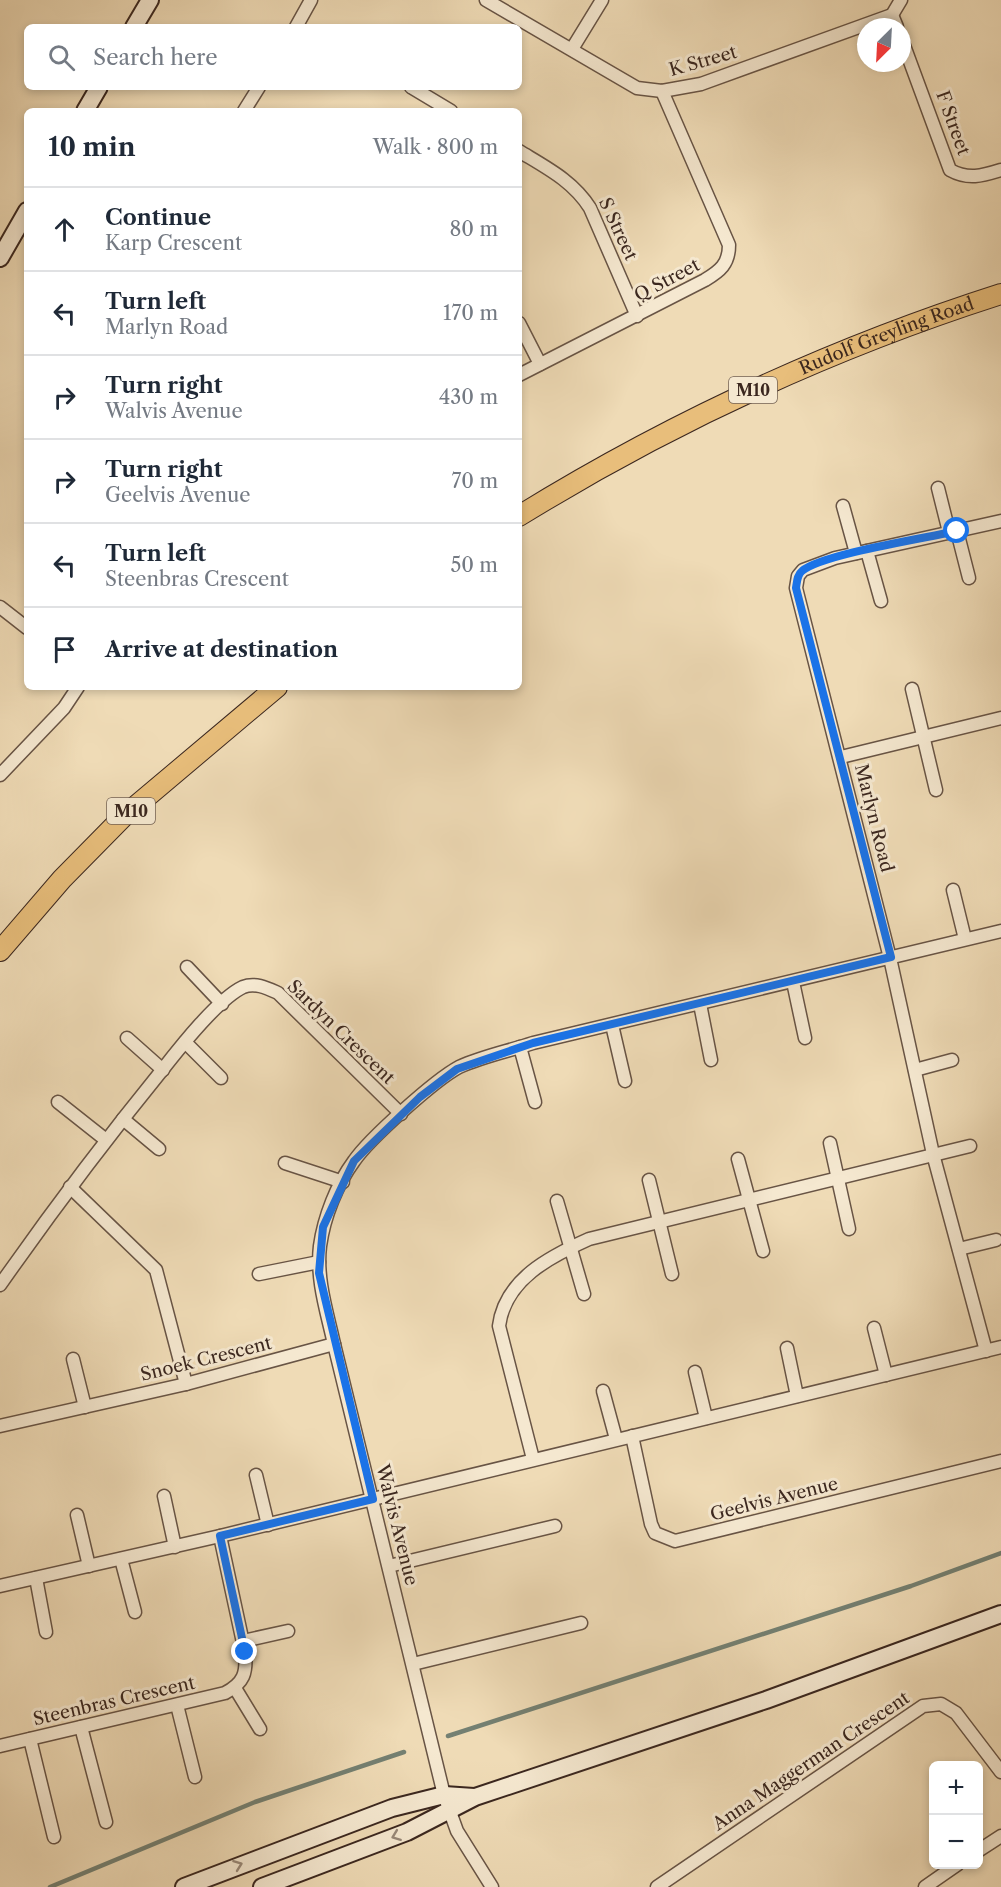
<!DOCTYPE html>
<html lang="en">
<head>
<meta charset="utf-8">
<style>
  body { margin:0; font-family:"Libre Caslon Text",serif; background:#f2f2f3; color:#1f2937 }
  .controls { position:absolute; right:18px; bottom:18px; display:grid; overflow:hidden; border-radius:9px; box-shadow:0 3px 9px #0003 }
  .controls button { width:54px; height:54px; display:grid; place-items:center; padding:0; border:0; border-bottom:2px solid #e0e1e3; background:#fff; color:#1f2937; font:30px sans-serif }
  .compass { position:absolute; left:857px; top:18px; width:54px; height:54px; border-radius:50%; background:#fff; box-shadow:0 3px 9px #0003; rotate:204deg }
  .stop { position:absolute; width:18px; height:18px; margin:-14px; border:4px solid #1a73e8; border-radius:50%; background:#fff }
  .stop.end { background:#1a73e8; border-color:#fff; box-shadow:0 2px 6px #0008 }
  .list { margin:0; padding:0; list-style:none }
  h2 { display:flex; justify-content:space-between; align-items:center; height:78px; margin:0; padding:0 24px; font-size:26px }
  h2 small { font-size:20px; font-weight:400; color:#747a83 }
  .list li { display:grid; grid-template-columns:39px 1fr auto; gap:18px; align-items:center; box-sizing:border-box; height:84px; padding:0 24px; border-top:2px solid #e0e1e3 }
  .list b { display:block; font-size:22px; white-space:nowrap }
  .list p { margin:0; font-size:20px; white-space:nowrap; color:#747a83 }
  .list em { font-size:20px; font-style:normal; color:#747a83 }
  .icon { flex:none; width:33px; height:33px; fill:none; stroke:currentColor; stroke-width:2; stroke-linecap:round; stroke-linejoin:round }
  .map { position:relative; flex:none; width:1001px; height:1887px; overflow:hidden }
  .search { position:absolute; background:#fff; box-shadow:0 3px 9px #0003; left:24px; top:24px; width:498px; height:66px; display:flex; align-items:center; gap:15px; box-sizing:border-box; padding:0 21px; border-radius:9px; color:#747a83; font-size:22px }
  .panel { position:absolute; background:#fff; box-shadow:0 3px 9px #0003; left:24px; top:108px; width:498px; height:582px; border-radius:9px }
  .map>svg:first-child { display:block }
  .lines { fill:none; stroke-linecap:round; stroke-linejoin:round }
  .stream { stroke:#748072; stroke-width:4.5 }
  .street-casing { stroke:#685445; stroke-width:15 }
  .secondary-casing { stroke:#3b271f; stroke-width:20 }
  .primary-casing { stroke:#3b271f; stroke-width:22 }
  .street { stroke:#f5e8d0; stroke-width:12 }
  .secondary { stroke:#f5e8d0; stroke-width:16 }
  .primary { stroke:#e8be7b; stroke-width:20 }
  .oneway { stroke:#988878 }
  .route { stroke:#1a73e8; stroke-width:8 }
  .labels { text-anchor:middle; stroke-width:6; stroke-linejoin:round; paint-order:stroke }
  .shield { fill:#f5e8d0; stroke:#736154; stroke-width:1.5 }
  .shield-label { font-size:16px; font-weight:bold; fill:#3b271f }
  .street-label { font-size:18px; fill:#3b271f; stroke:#f5e8d0 }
</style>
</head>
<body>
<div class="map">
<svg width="1001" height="1887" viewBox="0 0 1001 1887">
  <rect width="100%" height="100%" fill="#efdbb6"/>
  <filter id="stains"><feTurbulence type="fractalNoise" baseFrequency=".00333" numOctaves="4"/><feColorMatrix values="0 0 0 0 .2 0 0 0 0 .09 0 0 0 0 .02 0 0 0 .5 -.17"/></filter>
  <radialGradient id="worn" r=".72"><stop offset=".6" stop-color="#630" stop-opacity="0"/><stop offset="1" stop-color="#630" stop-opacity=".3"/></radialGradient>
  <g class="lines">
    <!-- stream -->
    <g class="stream">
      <path d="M448 1736 911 1586 1001 1553"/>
      <path d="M50 1887 255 1802 404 1752"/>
    </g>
    <defs>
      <g id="street">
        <path d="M486 0 637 88 662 91 701 84 892 15 901 0"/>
        <path d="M892 15 897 27"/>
        <path d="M296 27 311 0"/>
        <path d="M902 40 950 170C968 180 982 176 1001 170"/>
        <path d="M572 49 602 0"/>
        <path d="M411 87 451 111"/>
        <path d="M244 111 259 87"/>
        <path d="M519 151C547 168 573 181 590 208L637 316"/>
        <path d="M519 323 540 364"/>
        <path d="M519 375 705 280C720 271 729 264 729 245L662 91"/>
        <path d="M938 488 949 532"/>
        <path d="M843 506 856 553"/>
        <path d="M957 531 969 578"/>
        <path d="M867 551 881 601"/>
        <path d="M0 607 27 628"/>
        <path d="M912 689 936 790"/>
        <path d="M841 757 1001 718"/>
        <path d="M0 775 64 708 78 687"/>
        <path d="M953 890 965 939"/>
        <path d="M187 967 222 1004"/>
        <path d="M793 982 805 1038"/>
        <path d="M700 1004 711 1060"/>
        <path d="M612 1025 625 1081"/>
        <path d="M127 1038 163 1070"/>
        <path d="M185 1042 221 1078"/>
        <path d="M520 1047 535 1102"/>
        <path d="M915 1070 952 1060"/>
        <path d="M58 1102 106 1140"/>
        <path d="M123 1119 159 1149"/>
        <path d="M830 1143 849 1229"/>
        <path d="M738 1159 763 1251"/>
        <path d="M285 1163 343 1182"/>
        <path d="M649 1180 672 1274"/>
        <path d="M70 1187 156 1270 186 1384"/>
        <path d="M557 1201 584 1294"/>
        <path d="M959 1249 996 1240"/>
        <path d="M259 1274 319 1262"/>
        <path d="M0 1285C52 1211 106 1139 163 1069 181 1046 218 999 243 987 255 982 267 988 278 993L401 1114"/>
        <path d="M874 1328 886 1375"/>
        <path d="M787 1348 797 1396"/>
        <path d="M986 1351 933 1154 890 958 796 588 798 576 803 570 835 558 1001 521"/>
        <path d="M73 1359 85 1407"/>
        <path d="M695 1372 706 1418"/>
        <path d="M603 1391 616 1439"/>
        <path d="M0 1426 186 1384 334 1344"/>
        <path d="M632 1436 651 1524 655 1533 675 1541 1001 1461"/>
        <path d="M533 1459 499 1326C505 1279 551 1256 589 1239L970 1146"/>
        <path d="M256 1475 268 1525"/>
        <path d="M164 1496 175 1547"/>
        <path d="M77 1515 89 1566"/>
        <path d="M121 1559 135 1612"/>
        <path d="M389 1566 555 1526"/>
        <path d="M36 1578 46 1632"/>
        <path d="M0 1586 220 1536 1001 1347"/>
        <path d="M243 1641 288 1631"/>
        <path d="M413 1664 581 1623"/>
        <path d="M235 1688 260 1729"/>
        <path d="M177 1705 195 1777"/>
        <path d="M81 1727 106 1822"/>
        <path d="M30 1739 54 1837"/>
        <path d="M0 1746 225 1693C244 1683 247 1673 245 1652L220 1536"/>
        <path d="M978 1851 1001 1836"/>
        <path d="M492 1887 457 1831 444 1795 334 1344C327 1312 316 1279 320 1246 324 1217 337 1184 354 1161 370 1138 435 1080 459 1067 483 1056 509 1051 533 1043L1001 931"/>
        <path d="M657 1887 923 1706 941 1704 956 1713 1001 1772"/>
        <path d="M925 1887 958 1864"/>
      </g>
      <g id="secondary">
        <path d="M134 27 150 0"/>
        <path d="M85 111 99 87"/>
        <path d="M0 258 27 211"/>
        <path d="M184 1887 392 1808 444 1795 474 1797"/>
        <path d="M262 1887 407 1832 475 1797 766 1700 1001 1614"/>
      </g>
      <g id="primary">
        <path id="s1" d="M519 516C670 423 832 348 1001 294"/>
        <path d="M0 951 62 879 124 816 277 687"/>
      </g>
    </defs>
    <!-- street casing -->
    <use href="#street" class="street-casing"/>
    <!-- secondary casing -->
    <use href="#secondary" class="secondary-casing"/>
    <!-- primary casing -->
    <use href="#primary" class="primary-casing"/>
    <!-- street -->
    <use href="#street" class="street"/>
    <!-- secondary -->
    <use href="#secondary" class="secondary"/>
    <!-- primary -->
    <use href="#primary" class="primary"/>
  </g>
  <!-- one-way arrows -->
  <defs><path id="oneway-chevron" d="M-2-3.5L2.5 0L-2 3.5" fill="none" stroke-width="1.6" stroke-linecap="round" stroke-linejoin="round" transform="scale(1.5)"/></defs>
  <g class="oneway">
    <use href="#oneway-chevron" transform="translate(396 1836) rotate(159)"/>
    <use href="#oneway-chevron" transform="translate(238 1865) rotate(-20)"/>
  </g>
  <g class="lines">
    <!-- route -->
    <path class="route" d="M245 1652 220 1536 373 1499 319 1273 323 1227 354 1161 420 1097 457 1069 533 1043 891 957 796 588C797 582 797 575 802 571 822 554 926 538 957 531"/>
  </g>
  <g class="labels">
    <!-- shield labels -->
    <g class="shield">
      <rect x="729" y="377" width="48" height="26" rx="4.5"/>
      <rect x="107" y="798" width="48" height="26" rx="4.5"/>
    </g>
    <g class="shield-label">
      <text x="753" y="396">M10</text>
      <text x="131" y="817">M10</text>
    </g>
    <!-- street labels -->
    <g class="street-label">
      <text transform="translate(703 61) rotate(-16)" y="6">K Street</text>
      <text transform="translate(953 123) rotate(70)" y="6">F Street</text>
      <text transform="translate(618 229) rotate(65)" y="6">S Street</text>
      <text transform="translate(667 280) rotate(-28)" y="6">Q Street</text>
      <text dy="6" stroke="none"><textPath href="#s1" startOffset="410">Rudolf Greyling Road</textPath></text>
      <text transform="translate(874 818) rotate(76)" y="6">Marlyn Road</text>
      <text transform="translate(341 1032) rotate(44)" y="6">Sardyn Crescent</text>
      <text transform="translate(206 1359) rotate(-14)" y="6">Snoek Crescent</text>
      <text transform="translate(774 1499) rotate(-14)" y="6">Geelvis Avenue</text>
      <text transform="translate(397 1525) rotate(76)" y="6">Walvis Avenue</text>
      <text transform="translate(114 1701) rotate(-13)" y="6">Steenbras Crescent</text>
      <text transform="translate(811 1761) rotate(-34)" y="6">Anna Maggerman Crescent</text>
    </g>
  </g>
  <rect width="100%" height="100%" filter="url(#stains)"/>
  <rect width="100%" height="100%" fill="url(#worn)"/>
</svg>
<div class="controls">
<button>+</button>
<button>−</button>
</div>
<svg class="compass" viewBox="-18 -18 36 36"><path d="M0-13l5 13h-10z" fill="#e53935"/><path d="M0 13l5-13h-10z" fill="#747a83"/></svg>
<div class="stop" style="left:957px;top:531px"></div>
<div class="stop end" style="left:245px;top:1652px"></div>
<div class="search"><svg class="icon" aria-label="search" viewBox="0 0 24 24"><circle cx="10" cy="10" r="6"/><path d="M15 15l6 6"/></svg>Search here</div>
<section class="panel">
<h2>10 min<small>Walk · 800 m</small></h2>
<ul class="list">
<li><svg class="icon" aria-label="ahead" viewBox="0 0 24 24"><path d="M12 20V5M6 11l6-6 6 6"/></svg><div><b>Continue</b><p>Karp Crescent</p></div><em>80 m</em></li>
<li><svg class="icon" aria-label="left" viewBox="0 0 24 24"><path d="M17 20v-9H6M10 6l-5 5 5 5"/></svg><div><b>Turn left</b><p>Marlyn Road</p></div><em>170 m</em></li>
<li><svg class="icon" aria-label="right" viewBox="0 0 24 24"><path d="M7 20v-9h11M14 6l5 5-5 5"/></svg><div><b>Turn right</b><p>Walvis Avenue</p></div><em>430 m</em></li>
<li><svg class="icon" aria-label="right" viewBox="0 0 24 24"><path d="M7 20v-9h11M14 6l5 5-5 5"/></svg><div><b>Turn right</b><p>Geelvis Avenue</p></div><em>70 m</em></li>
<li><svg class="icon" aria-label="left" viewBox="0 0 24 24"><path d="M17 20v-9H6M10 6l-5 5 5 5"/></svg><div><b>Turn left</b><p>Steenbras Crescent</p></div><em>50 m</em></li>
<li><svg class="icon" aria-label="arrive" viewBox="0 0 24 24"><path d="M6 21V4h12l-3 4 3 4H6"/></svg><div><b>Arrive at destination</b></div></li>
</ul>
</section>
</div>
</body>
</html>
